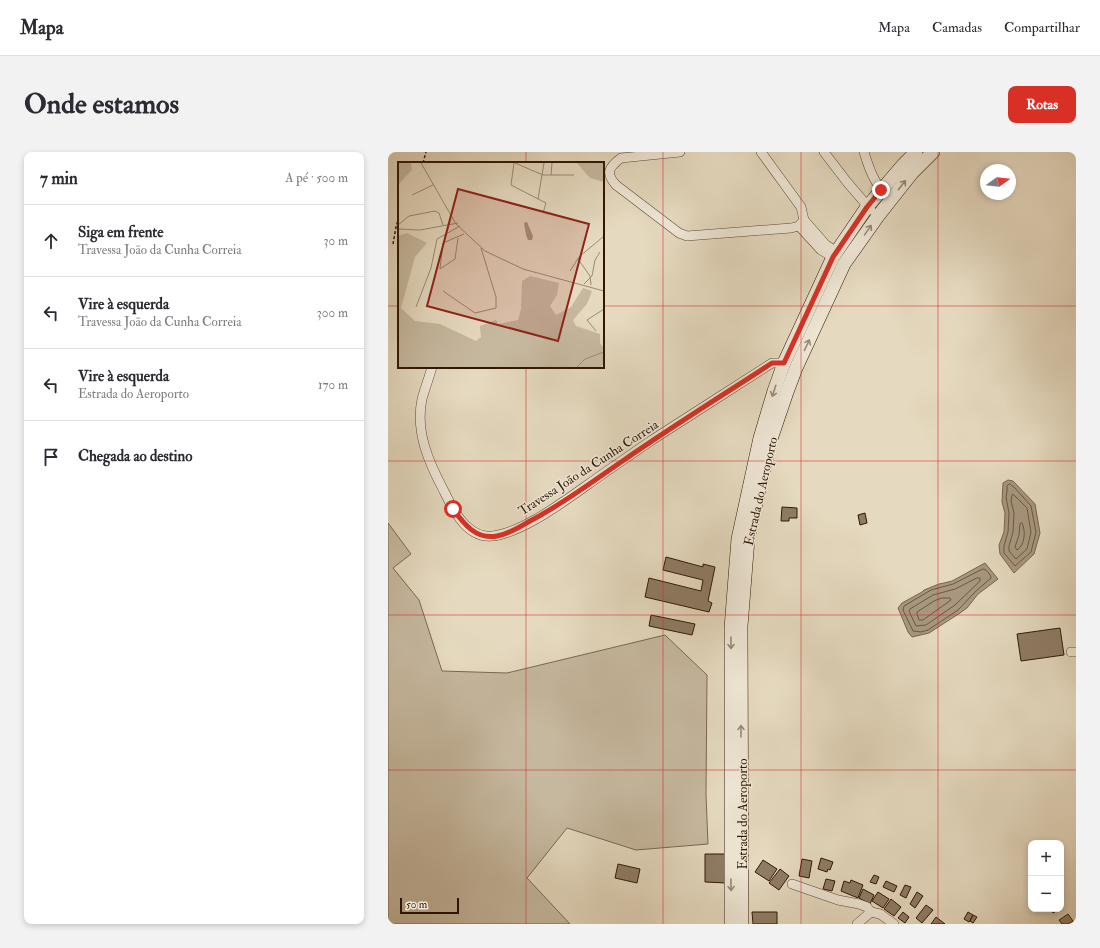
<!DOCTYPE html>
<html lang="pt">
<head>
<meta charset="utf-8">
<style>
  body { margin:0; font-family:"IM FELL Double Pica",serif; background:#f2f2f3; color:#2b2b33 }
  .controls { position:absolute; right:12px; bottom:12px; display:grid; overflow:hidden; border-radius:8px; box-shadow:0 2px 6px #0003 }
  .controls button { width:36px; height:36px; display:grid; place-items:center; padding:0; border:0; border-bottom:1px solid #e1e1e2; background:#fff; color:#2b2b33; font:20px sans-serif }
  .compass { position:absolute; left:592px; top:12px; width:36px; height:36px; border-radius:50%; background:#fff; box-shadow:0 2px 6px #0003; rotate:75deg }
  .scale { position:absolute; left:12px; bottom:10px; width:59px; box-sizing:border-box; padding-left:4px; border:2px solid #2f1703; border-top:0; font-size:11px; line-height:14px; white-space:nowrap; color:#2f1703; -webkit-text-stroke:3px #eee6d5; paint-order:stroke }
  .stop { position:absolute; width:12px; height:12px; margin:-9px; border:3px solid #d93025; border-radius:50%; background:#fff }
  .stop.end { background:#d93025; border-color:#fff; box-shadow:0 1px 4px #0008 }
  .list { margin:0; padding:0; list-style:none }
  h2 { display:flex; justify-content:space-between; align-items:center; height:52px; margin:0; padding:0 16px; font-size:17px }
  h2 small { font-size:13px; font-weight:400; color:#7c7c81 }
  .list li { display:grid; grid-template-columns:26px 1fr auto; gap:12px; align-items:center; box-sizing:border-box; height:72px; padding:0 16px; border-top:1px solid #e1e1e2 }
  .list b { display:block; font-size:15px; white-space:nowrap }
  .list p { margin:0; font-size:13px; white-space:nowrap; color:#7c7c81 }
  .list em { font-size:13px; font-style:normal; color:#7c7c81 }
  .icon { flex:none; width:22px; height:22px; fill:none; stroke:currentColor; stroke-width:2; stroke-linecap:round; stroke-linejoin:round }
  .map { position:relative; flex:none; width:688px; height:772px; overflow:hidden; border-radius:8px }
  header { display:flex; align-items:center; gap:24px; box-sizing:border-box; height:56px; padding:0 20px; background:#fff; border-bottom:1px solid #e1e1e2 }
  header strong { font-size:19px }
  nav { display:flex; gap:22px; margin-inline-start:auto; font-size:14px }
  .intro { display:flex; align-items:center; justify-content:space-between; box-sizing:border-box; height:96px; padding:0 24px }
  h1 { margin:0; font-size:28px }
  .button { padding:10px 18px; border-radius:8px; background:#d93025; color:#fff; font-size:14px; font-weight:700 }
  main { display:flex; gap:24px; padding:0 24px }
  aside { flex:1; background:#fff; border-radius:8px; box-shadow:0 2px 6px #0003 }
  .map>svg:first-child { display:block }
  .green { fill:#c6b89f; stroke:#7a6851 }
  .water { fill:#a7977f; stroke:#77644d }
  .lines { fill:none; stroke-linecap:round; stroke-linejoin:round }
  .shore { stroke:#6b5741; stroke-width:1 }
  .building { fill:#8e7c65; stroke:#2f1703 }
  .street-casing { stroke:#5c4832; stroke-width:10 }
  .secondary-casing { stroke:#2f1703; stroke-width:14 }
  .path { stroke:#2f1703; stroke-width:1.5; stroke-dasharray:3 2; stroke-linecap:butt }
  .street { stroke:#eee6d5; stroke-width:9 }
  .secondary { stroke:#eee6d5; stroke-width:13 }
  .oneway { stroke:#988976 }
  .route { stroke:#d93025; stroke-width:5 }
  .grid { fill:none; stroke:#d62828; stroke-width:1; stroke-opacity:0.55 }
  .labels { text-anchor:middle; stroke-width:3; stroke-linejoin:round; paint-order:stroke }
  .street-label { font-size:13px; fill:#2f1703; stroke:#eee6d5 }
  .inset-road { fill:none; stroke:#9c8b74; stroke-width:1 }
  .view { fill:#8f2418; fill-opacity:0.15; stroke:#8f2418; stroke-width:2 }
  .inset-edge { fill:none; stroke:#2f1703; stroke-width:2 }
</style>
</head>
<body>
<header>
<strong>Mapa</strong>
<nav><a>Mapa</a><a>Camadas</a><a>Compartilhar</a></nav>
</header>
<div class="intro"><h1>Onde estamos</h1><a class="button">Rotas</a></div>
<main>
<aside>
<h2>7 min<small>A pé · 500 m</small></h2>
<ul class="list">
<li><svg class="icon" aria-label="ahead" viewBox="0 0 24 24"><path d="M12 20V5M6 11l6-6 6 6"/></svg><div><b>Siga em frente</b><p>Travessa João da Cunha Correia</p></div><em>30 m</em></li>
<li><svg class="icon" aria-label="left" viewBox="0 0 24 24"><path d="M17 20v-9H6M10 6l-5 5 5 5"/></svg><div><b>Vire à esquerda</b><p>Travessa João da Cunha Correia</p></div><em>300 m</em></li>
<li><svg class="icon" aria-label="left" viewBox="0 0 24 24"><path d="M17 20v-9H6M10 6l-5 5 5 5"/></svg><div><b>Vire à esquerda</b><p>Estrada do Aeroporto</p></div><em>170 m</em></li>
<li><svg class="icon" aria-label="arrive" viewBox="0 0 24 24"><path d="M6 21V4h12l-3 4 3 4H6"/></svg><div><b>Chegada ao destino</b></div></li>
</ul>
</aside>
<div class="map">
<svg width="688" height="772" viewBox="0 0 688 772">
  <rect width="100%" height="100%" fill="#e5d9bf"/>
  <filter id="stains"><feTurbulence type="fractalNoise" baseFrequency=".005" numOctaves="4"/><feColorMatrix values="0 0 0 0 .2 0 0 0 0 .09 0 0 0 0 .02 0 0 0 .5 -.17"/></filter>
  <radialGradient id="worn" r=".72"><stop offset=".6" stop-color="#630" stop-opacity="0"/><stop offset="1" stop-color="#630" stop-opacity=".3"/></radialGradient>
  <!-- green -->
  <path class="green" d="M0 371 23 402 5 416 31 448 54 519 119 521 277 483 319 523 318 643 320 692 248 698 179 676 139 726 182 772H0Z"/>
  <!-- water -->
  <g class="water">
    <path d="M620 328 625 329 647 352 652 381 646 402 626 421 612 402 611 393 616 380 617 361 614 350 615 331Z"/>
    <path d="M597 411 610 427 590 442 579 456 572 461 541 481 524 485 520 480 510 456 514 451 534 440 536 438 551 432 556 431 564 429Z"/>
  </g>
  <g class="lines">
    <!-- shore -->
    <g class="shore">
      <path d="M622 332 627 336 643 354 648 380 643 400 627 414 616 401V394L620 380 621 361 618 345 619 340V334Z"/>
      <path d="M626 343 639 356 643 380 639 397 628 407 621 399V394L625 380 626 361 623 349 624 343Z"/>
      <path d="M634 371C638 379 637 393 629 398L627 395 631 383 632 372Z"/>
      <path d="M595 417C598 417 603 423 603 426L588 439 570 458 540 478 533 480 525 479 515 458 516 454 543 438 565 432Z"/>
      <path d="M589 426H592V429L567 453 538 473 528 474 521 459 522 457 545 443 567 437Z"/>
      <path d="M554 446H562L563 448 535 468H531L529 462V460L546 449Z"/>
    </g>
  </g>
  <!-- building -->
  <g class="building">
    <path d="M394 355 409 356V366H401V369H393Z"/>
    <path d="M477 361 479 371 472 373 470 363Z"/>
    <path d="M278 405 315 415V412L327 415 320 449 324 451 321 460 257 445 261 426 313 439 315 428 275 418Z"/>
    <path d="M263 463 307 472 304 483 261 474Z"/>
    <path d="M672 476 676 503 633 509 629 482Z"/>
    <path d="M317 702H339L338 731 317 730Z"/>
    <path d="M433 706 445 710 442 718 440 717 439 720 430 717Z"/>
    <path d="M414 707 424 709 421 726 411 724Z"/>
    <path d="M375 708 389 717 381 729 367 720Z"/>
    <path d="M230 712 252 717 249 731 227 726Z"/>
    <path d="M392 717 401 724 391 738 381 731Z"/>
    <path d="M486 723 491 725 488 732 482 730Z"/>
    <path d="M438 727 447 729 444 739 435 737Z"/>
    <path d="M463 728 475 733 470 746 453 739 456 729 462 731Z"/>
    <path d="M498 729 509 734 506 740 495 735Z"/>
    <path d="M517 733 523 735 518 746 512 743Z"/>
    <path d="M475 737 486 743 482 752 471 746Z"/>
    <path d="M490 740 501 747 495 756 484 749Z"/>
    <path d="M529 740 535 744 527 756 522 752Z"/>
    <path d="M503 747 513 755 506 764 496 757Z"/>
    <path d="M538 753 545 758 534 771 528 766Z"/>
    <path d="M662 757H669L670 758 665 761Z"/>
    <path d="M364 760H389V772H365Z"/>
    <path d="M515 760 521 765 517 771 510 766Z"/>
    <path d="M580 760 585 763 581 770 576 767Z"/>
    <path d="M680 762 685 769 680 772H674L671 768Z"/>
    <path d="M585 763 589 765 585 771 582 769Z"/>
    <path d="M548 765 557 772H543Z"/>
  </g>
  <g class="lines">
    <defs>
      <g id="street">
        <path d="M292 0 233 6C221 15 217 21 228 33L291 81 299 84 403 76 411 74 416 68"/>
        <path d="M373 0 413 55 416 68 438 93 449 100"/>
        <path d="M436 0 459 30 483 58"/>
        <path d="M476 0C480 13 486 32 497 41"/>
        <path d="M411 74 433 98 445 105"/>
        <path d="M44 215C41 226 37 236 34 247 27 280 41 311 56 339 64 356 77 382 98 384 129 387 186 342 212 324 229 312 247 300 264 288 304 262 344 237 384 211H396"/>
        <path d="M683 500H688"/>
        <path d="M404 732 450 748 471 752 479 755 483 760"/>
        <path d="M483 760 492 762 506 772"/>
        <path d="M469 772 483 760"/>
      </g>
      <g id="secondary">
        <path d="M343 772V476L350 387 372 286 386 239 396 211 445 105 479 55 515 13 528 0"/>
        <path d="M354 772 353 474 360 387 382 290 399 240 408 216 456 112 490 64 524 21 545 0"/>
      </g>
    </defs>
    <!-- street casing -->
    <use href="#street" class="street-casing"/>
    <!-- secondary casing -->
    <use href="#secondary" class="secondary-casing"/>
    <!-- path -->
    <g class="path">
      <path d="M35 11 38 0"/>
      <path d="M5 92 8 75 11 65"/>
    </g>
    <!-- street -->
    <use href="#street" class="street"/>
    <!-- secondary -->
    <use href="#secondary" class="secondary"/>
  </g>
  <!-- one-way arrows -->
  <defs><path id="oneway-shaft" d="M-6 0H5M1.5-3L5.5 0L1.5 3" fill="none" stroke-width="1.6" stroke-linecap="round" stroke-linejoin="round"/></defs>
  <g class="oneway">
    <use href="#oneway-shaft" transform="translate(514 33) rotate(-52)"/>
    <use href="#oneway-shaft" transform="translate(480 78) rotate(-55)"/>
    <use href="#oneway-shaft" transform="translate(419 193) rotate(-65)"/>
    <use href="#oneway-shaft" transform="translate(386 239) rotate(108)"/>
    <use href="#oneway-shaft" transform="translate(343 491) rotate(90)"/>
    <use href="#oneway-shaft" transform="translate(353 579) rotate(-90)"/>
    <use href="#oneway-shaft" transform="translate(343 733) rotate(89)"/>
  </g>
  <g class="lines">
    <!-- route -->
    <path class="route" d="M65 357C76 372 88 388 109 384 121 382 132 375 142 369 175 352 205 329 236 308 285 274 335 243 384 211H396L445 105 479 55 493 38"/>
  </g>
  <!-- grid -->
  <path class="grid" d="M138 0V11M275 0V772M413 0V772M550 0V772M0 154H11M215 154H688M138 215V772M0 309H688M0 463H688M0 618H688"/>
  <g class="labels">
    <!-- street labels -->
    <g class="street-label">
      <text transform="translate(200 315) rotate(-33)" y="5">Travessa João da Cunha Correia</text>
      <text transform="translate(372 339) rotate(-77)" y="5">Estrada do Aeroporto</text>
      <text transform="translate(354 662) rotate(-90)" y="5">Estrada do Aeroporto</text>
    </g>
  </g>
  <!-- overview -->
  <g transform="translate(10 10)">
    <rect width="206" height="206" fill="#e5d9bf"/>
    <path d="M0 1H13L14 8 0 23ZM179 1H206V20L192 16ZM9 71 29 81 17 95 3 146 17 159 42 162 78 179 83 175 82 164 98 158 100 162 120 158 123 147 124 119 132 114 161 121 159 133 152 144 158 153 173 145 185 126 194 129 189 142 175 158 178 164 202 172V181L206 186V201L203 205H0V74Z" fill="#c6b89f"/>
    <path d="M129 60 135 74 134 78H130L128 73 126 61Z" fill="#a7977f"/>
    <path class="inset-road" d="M23 1 58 62 87 89 125 107 206 129M116 1 113 23 148 41 145 51M117 1 145 13H176M153 13 154 1M14 33 35 23M140 37 146 1M0 63 11 54 37 49 41 51 45 63M0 67 22 68 60 61M60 76 57 97 42 107 45 81 66 72M180 97 192 114 193 123M172 109 181 95 206 74M186 122 194 114 197 98 202 90M45 129 77 151 98 146V135L83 86M18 145 33 106 39 77 62 64M198 169 189 158 206 147M179 205 187 197 206 190"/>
    <path class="view" d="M60 27 191 62 160 179 29 144Z"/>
    <rect width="206" height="206" class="inset-edge"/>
  </g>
  <rect width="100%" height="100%" filter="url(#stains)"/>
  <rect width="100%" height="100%" fill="url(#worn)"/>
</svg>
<div class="controls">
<button>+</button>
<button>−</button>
</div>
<svg class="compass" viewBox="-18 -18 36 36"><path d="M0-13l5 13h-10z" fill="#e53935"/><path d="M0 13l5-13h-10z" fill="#7c7c81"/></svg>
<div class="scale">50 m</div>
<div class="stop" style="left:65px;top:357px"></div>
<div class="stop end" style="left:493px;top:38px"></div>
</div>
</main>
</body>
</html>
